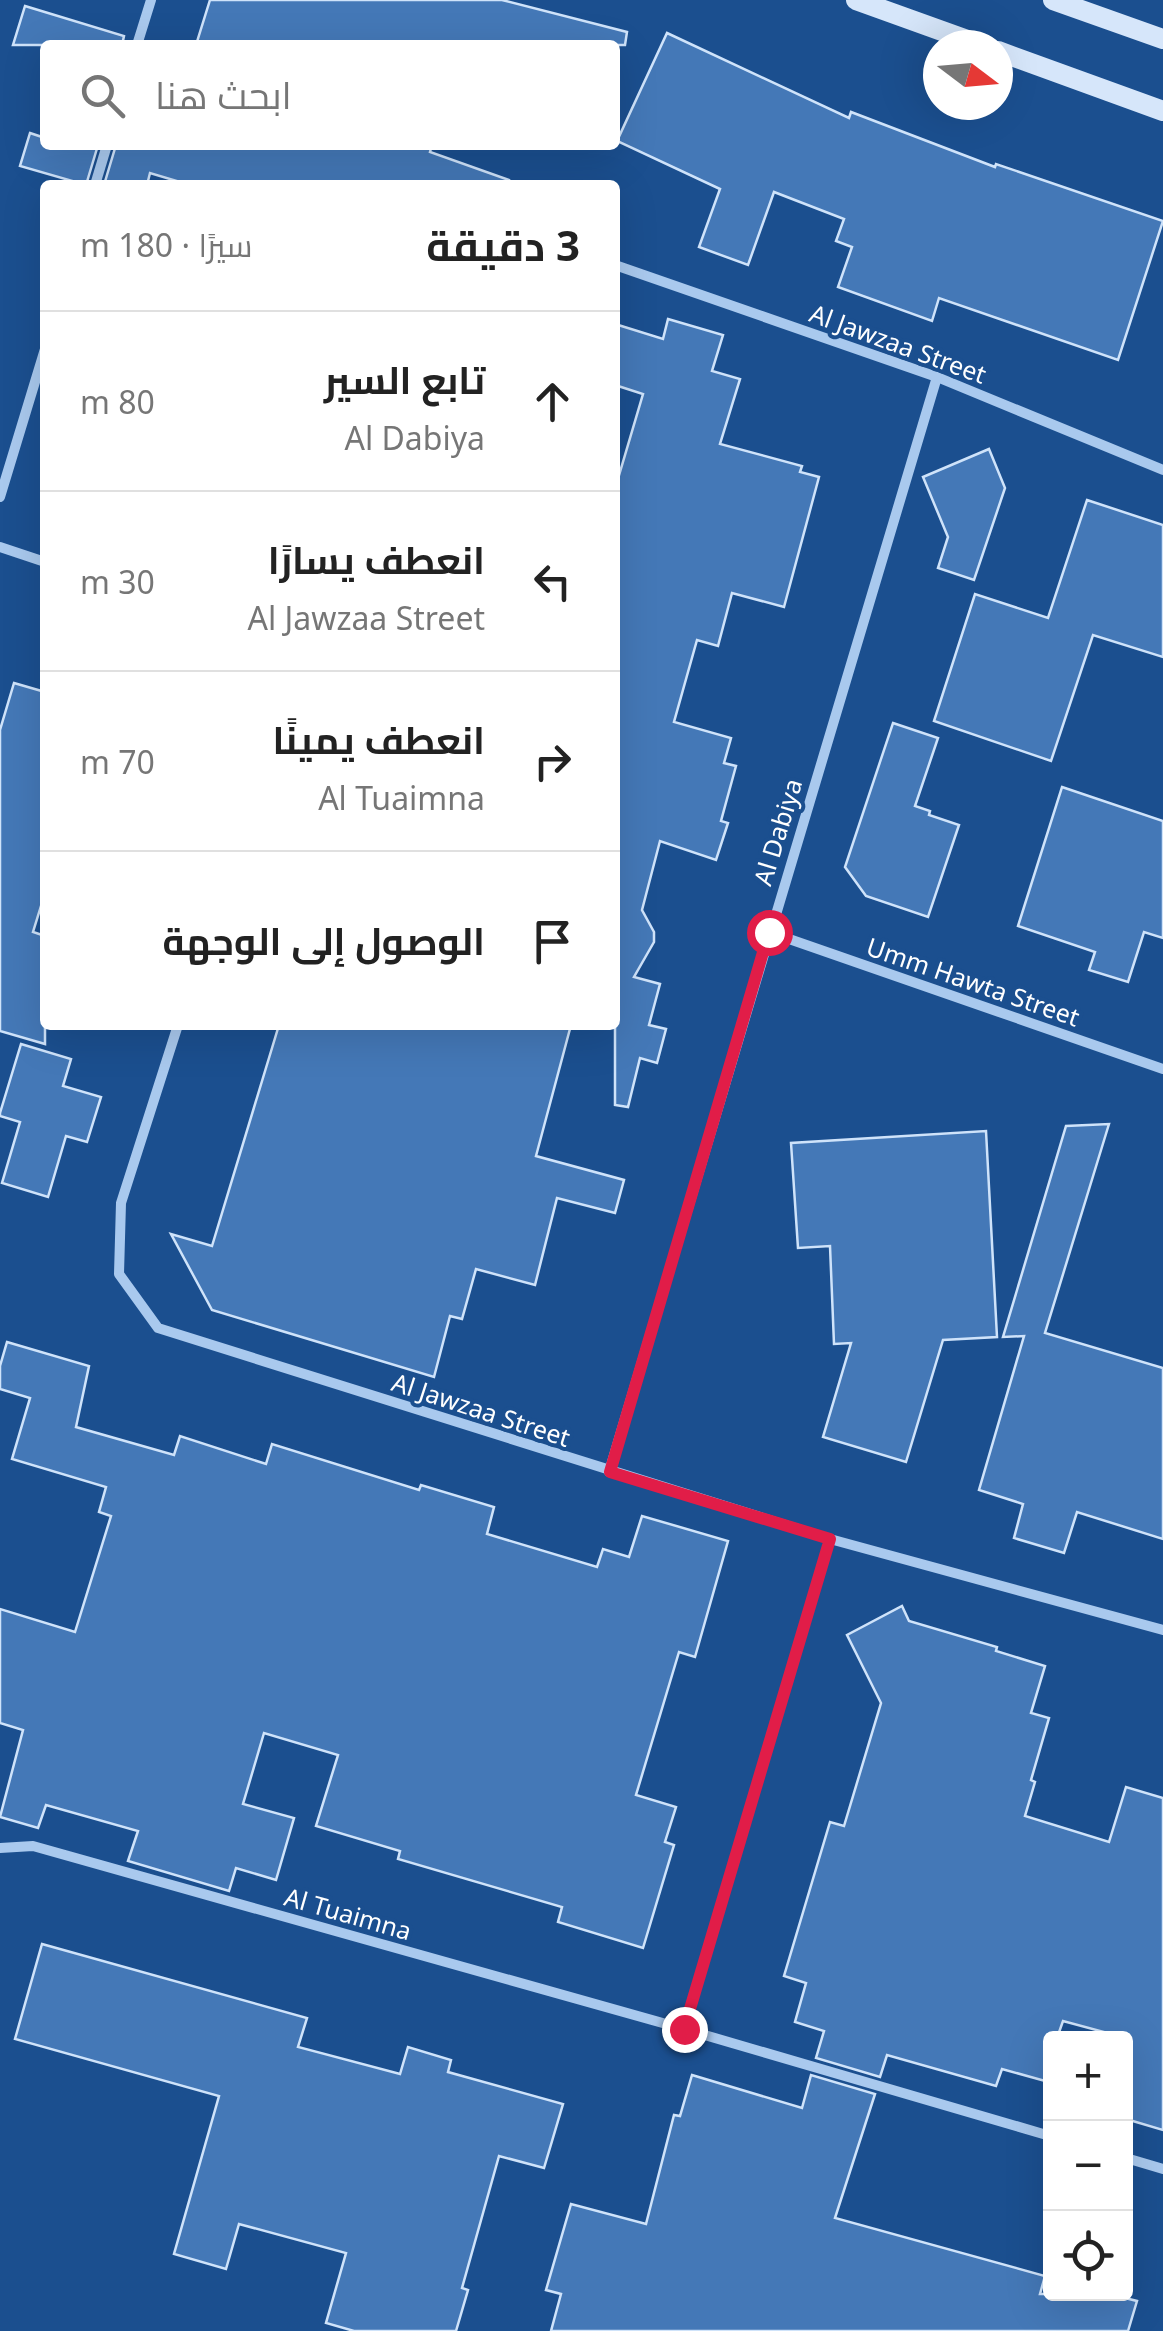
<!DOCTYPE html>
<html lang="ar">
<head>
<meta charset="utf-8">
<style>
  body { margin:0; font-family:"Noto Sans",Cairo,sans-serif; background:#f2f2f2; color:#222; direction:rtl }
  .controls { position:absolute; right:30px; bottom:30px; display:grid; overflow:hidden; border-radius:10px; box-shadow:0 10px 40px #0002 }
  .controls button { width:90px; height:90px; display:grid; place-items:center; padding:0; border:0; border-bottom:2px solid #e0e0e0; background:#fff; color:#222; font:50px sans-serif }
  .compass { position:absolute; left:923px; top:30px; width:90px; height:90px; border-radius:50%; background:#fff; box-shadow:0 10px 40px #0002; rotate:106deg }
  .stop { position:absolute; width:30px; height:30px; margin:-22px; border:8px solid #e11d48; border-radius:50%; background:#fff }
  .stop.end { background:#e11d48; border-color:#fff; box-shadow:0 2px 10px #0008 }
  .list { margin:0; padding:0; list-style:none }
  h2 { display:flex; justify-content:space-between; align-items:center; height:130px; margin:0; padding:0 40px; font-size:42px }
  h2 small { font-size:32px; font-weight:400; color:#767676 }
  .list li { display:grid; grid-template-columns:65px 1fr auto; gap:30px; align-items:center; box-sizing:border-box; height:180px; padding:0 40px; border-top:2px solid #e0e0e0 }
  .list b { display:block; font-size:38px; white-space:nowrap }
  .list p { margin:0; font-size:32px; white-space:nowrap; color:#767676 }
  .list em { font-size:32px; font-style:normal; color:#767676 }
  .icon { flex:none; width:55px; height:55px; fill:none; stroke:currentColor; stroke-width:2; stroke-linecap:round; stroke-linejoin:round }
  .map { position:relative; flex:none; width:1163px; height:2331px; overflow:hidden; direction:ltr }
  .search { position:absolute; background:#fff; box-shadow:0 10px 40px #0002; left:40px; top:40px; width:580px; height:110px; display:flex; align-items:center; gap:25px; box-sizing:border-box; padding:0 35px; border-radius:10px; color:#767676; font-size:38px }
  .panel { position:absolute; background:#fff; box-shadow:0 10px 40px #0002; left:40px; top:180px; width:580px; height:850px; border-radius:10px; direction:rtl }
  .map>svg:first-child { display:block }
  .building { fill:#4478b7; stroke:#cfe3fa; stroke-width:2.5 }
  .lines { fill:none; stroke-linecap:round; stroke-linejoin:round }
  .minor { stroke:#a9c9ee; stroke-width:10 }
  .secondary { stroke:#d6e6fa; stroke-width:20 }
  .route { stroke:#e11d48; stroke-width:12 }
  .labels { text-anchor:middle; stroke-width:8; stroke-linejoin:round; paint-order:stroke }
  .street-label { font-size:25px; fill:#fff; stroke:#1b4f8f }
</style>
</head>
<body>
<div class="map">
<svg width="1163" height="2331" viewBox="0 0 1163 2331">
  <rect width="100%" height="100%" fill="#1b4f8f"/>
  <!-- building -->
  <g class="building">
    <path d="M210 0H502L627 32 625 45H196Z"/>
    <path d="M25 6 124 36 122 45H13Z"/>
    <path d="M667 33 849 118 851 112 995 167 996 164 1163 221 1118 360 939 298 932 321 838 287 852 247 836 241 844 219 774 192 748 265 699 247 720 189 617 141Z"/>
    <path d="M30 133 45 138V145H98L86 185 20 166Z"/>
    <path d="M116 145H432L430 152 509 180 508 185H190L150 173 147 185H104Z"/>
    <path d="M668 319 723 335 712 371 740 379 720 444 802 466 800 472 819 477 784 607 732 593 718 646 697 640 674 722 731 738 724 763 736 766 721 821 728 823 716 860 660 841 642 910 654 932V942L634 977 660 984 649 1025 666 1029 657 1063 640 1058 628 1107 615 1105V489L643 394 615 385V324L663 339Z"/>
    <path d="M989 449 1005 488 974 580 938 568 948 537 923 477Z"/>
    <path d="M1087 500 1163 525V657L1093 635 1051 761 934 721 975 594 1048 618Z"/>
    <path d="M14 683 45 692V893L33 932 45 936V1044L0 1031V730Z"/>
    <path d="M893 723 938 738 915 806 930 811 929 815 959 825 928 917 866 896 845 867Z"/>
    <path d="M1062 787 1163 821V938L1144 932 1128 982 1089 970 1095 952 1018 926Z"/>
    <path d="M279 1025H571L536 1156 624 1180 615 1213 557 1198 535 1285 476 1269 462 1319 450 1316 434 1377 212 1310 171 1234 212 1246Z"/>
    <path d="M21 1044 71 1059 63 1086 101 1097 87 1142 66 1136 48 1197 2 1183 20 1122 0 1116V1113Z"/>
    <path d="M1109 1124 1045 1333 1163 1368V1539L1077 1512 1064 1553 1014 1538 1023 1504 979 1490 1024 1336 1003 1337 1066 1126Z"/>
    <path d="M986 1131 997 1337 943 1340 906 1462 823 1437 851 1343 834 1344 830 1246 798 1248 791 1143Z"/>
    <path d="M7 1342 89 1366 76 1427 174 1455 180 1436 266 1464 272 1444 419 1490 421 1485 494 1507 487 1534 597 1567 603 1549 629 1557 642 1516 728 1541 695 1657 679 1652 636 1795 676 1807 665 1842 674 1845 643 1948 558 1922 562 1907 398 1859 400 1851 316 1826 338 1755 264 1733 243 1804 294 1818 276 1880 236 1868 229 1891 128 1861 138 1831 46 1805 38 1828 0 1817 23 1730 0 1723V1609L75 1632 111 1516 99 1512 106 1487 12 1459 30 1398 0 1389V1366Z"/>
    <path d="M902 1606 909 1621 997 1647 996 1651 1045 1666 1031 1713 1049 1718 1031 1780 1035 1782 1025 1816 1109 1842 1126 1787 1163 1798V2130L1126 2119V2038L1063 2021 1057 2038H1050V2062L1045 2081 1002 2069 996 2086 887 2055 880 2077 816 2058 824 2031 795 2022 806 1983 784 1976 830 1822 844 1826 881 1703 847 1635Z"/>
    <path d="M42 1944 307 2018 298 2047 400 2074 408 2047 451 2060 448 2072 563 2104 544 2168 499 2156 462 2288 468 2290 456 2331H354L326 2323 346 2253 239 2224 226 2269 174 2254 219 2096 15 2039Z"/>
    <path d="M692 2075 802 2108 811 2075 875 2094 835 2218 1045 2276 1040 2294H1109L1137 2301 1128 2331H551L561 2294 546 2290 571 2204 646 2224 674 2115 680 2116Z"/>
  </g>
  <g class="lines">
    <!-- minor -->
    <g class="minor">
      <path d="M137 45 151 0"/>
      <path d="M95 185 107 145"/>
      <path d="M615 265 937 377 1163 470"/>
      <path d="M0 497 45 349"/>
      <path d="M0 547 45 562"/>
      <path d="M769 932 1163 1069"/>
      <path d="M178 1025 121 1203 119 1274 158 1328 830 1539 1163 1630"/>
      <path d="M609 1472 937 377"/>
      <path d="M0 1848 33 1846 684 2029 1050 2136"/>
      <path d="M684 2029 830 1539"/>
      <path d="M1126 2158 1163 2169"/>
    </g>
    <!-- secondary -->
    <g class="secondary">
      <path d="M856 0 981 45"/>
      <path d="M1053 0 1163 39"/>
      <path d="M998 51 1163 111"/>
    </g>
  </g>
  <g class="lines">
    <!-- route -->
    <path class="route" d="M684 2029 830 1539 610 1472 769 932"/>
  </g>
  <g class="labels">
    <!-- street labels -->
    <g class="street-label">
      <text transform="translate(898 344) rotate(20)" y="9">Al Jawzaa Street</text>
      <text transform="translate(778 832) rotate(-73)" y="9">Al Dabiya</text>
      <text transform="translate(973 982) rotate(19)" y="9">Umm Hawta Street</text>
      <text transform="translate(481 1410) rotate(18)" y="9">Al Jawzaa Street</text>
      <text transform="translate(348 1914) rotate(16)" y="9">Al Tuaimna</text>
    </g>
  </g>
</svg>
<div class="controls">
<button>+</button>
<button>−</button>
<button><svg class="icon" aria-label="locate" viewBox="0 0 24 24"><circle cx="12" cy="12" r="6"/><path d="M12 2v4M12 18v4M2 12h4M18 12h4"/></svg></button>
</div>
<svg class="compass" viewBox="-18 -18 36 36"><path d="M0-13l5 13h-10z" fill="#e53935"/><path d="M0 13l5-13h-10z" fill="#767676"/></svg>
<div class="stop" style="left:769px;top:932px"></div>
<div class="stop end" style="left:684px;top:2029px"></div>
<div class="search"><svg class="icon" aria-label="search" viewBox="0 0 24 24"><circle cx="10" cy="10" r="6"/><path d="M15 15l6 6"/></svg>ابحث هنا</div>
<section class="panel">
<h2>3 دقيقة<small>سيرًا · 180 m</small></h2>
<ul class="list">
<li><svg class="icon" aria-label="ahead" viewBox="0 0 24 24"><path d="M12 20V5M6 11l6-6 6 6"/></svg><div><b>تابع السير</b><p>Al Dabiya</p></div><em>80 m</em></li>
<li><svg class="icon" aria-label="left" viewBox="0 0 24 24"><path d="M17 20v-9H6M10 6l-5 5 5 5"/></svg><div><b>انعطف يسارًا</b><p>Al Jawzaa Street</p></div><em>30 m</em></li>
<li><svg class="icon" aria-label="right" viewBox="0 0 24 24"><path d="M7 20v-9h11M14 6l5 5-5 5"/></svg><div><b>انعطف يمينًا</b><p>Al Tuaimna</p></div><em>70 m</em></li>
<li><svg class="icon" aria-label="arrive" viewBox="0 0 24 24"><path d="M6 21V4h12l-3 4 3 4H6"/></svg><div><b>الوصول إلى الوجهة</b></div></li>
</ul>
</section>
</div>
</body>
</html>
